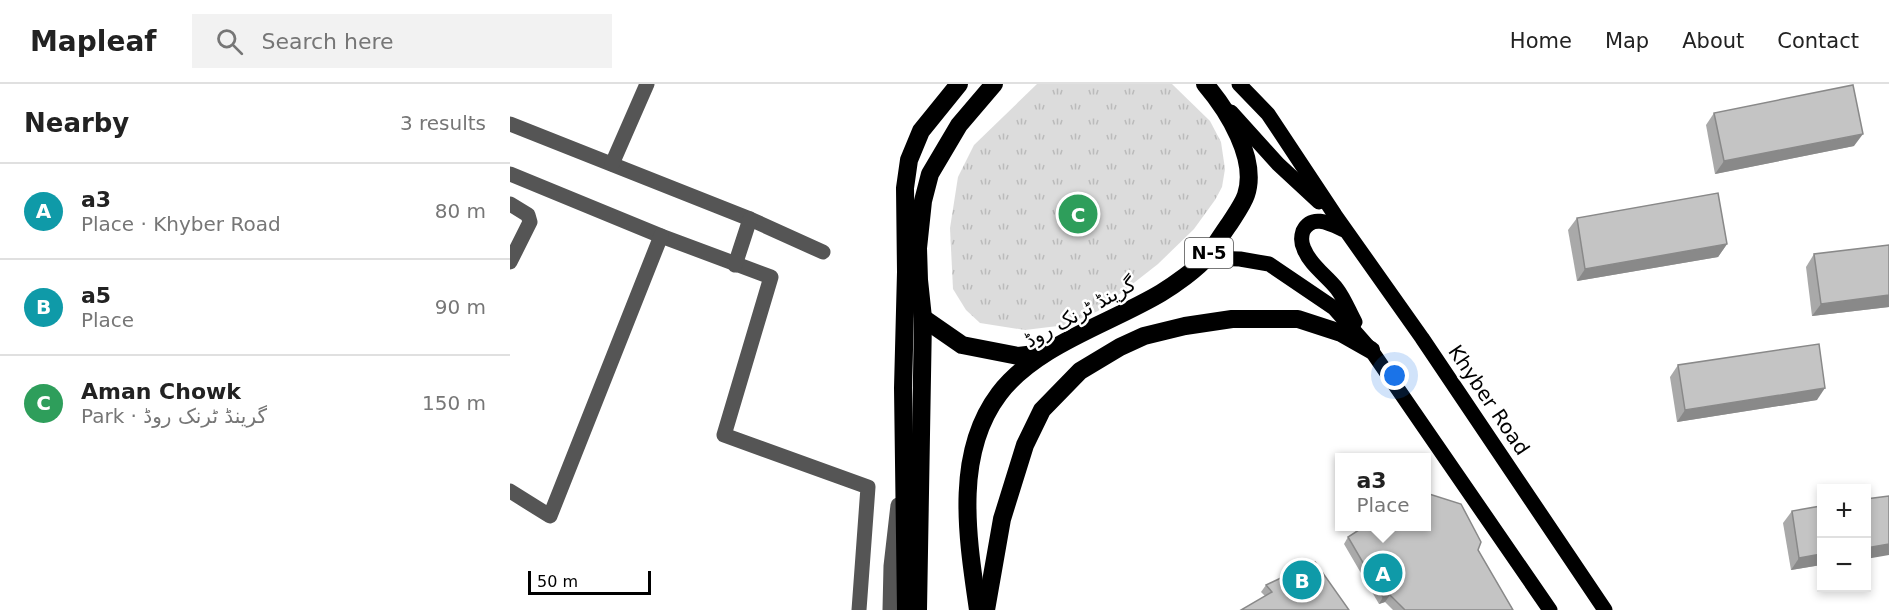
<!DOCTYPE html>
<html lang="en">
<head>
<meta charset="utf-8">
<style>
  body { margin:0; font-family:"DejaVu Sans","Noto Sans Arabic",sans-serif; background:#f2f2f2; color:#222 }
  .controls { position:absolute; right:18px; bottom:18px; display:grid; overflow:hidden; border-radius:0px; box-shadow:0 3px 9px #0003 }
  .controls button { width:54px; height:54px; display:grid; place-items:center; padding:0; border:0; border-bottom:2px solid #e0e0e0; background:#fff; color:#222; font:30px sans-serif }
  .scale { position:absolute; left:18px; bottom:15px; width:123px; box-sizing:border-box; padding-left:6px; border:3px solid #000; border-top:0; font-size:16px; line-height:21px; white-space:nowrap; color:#000; -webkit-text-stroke:4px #fff; paint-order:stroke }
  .you { position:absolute; left:885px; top:292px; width:21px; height:21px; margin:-15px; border:4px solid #fff; border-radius:50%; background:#1a73e8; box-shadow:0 0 0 9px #1a73e833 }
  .badge { display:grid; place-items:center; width:39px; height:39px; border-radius:50%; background:#111827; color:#fff; font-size:20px; font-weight:700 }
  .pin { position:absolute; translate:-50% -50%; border:3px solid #fff; box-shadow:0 2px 6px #0006 }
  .popup { position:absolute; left:825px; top:369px; width:96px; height:78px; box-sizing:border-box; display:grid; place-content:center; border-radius:0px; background:#fff; filter:drop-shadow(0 2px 4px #0005); font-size:20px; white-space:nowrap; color:#767676 }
  .popup b { font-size:22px; color:#222 }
  .popup::after { content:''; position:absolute; left:50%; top:100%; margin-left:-12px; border:12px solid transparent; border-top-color:#fff }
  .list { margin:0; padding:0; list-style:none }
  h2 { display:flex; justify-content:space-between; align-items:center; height:78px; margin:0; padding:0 24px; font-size:26px }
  h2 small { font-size:20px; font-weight:400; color:#767676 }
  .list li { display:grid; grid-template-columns:39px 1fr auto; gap:18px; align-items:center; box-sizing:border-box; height:96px; padding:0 24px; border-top:2px solid #e0e0e0 }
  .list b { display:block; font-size:22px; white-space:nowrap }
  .list p { margin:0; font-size:20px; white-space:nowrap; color:#767676 }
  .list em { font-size:20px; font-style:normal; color:#767676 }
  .icon { flex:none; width:33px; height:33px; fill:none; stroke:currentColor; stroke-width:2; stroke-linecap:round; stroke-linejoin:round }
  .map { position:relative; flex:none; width:1379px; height:526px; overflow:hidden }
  header { display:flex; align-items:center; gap:36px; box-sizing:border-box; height:84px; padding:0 30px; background:#fff; border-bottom:2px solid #e0e0e0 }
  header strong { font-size:28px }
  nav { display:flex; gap:33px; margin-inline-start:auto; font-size:21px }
  .search { width:420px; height:54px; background:#f2f2f2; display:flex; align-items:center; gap:15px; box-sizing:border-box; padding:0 21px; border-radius:0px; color:#767676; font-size:22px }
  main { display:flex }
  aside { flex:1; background:#fff }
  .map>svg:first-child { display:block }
  .park { fill:url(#park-tufts) }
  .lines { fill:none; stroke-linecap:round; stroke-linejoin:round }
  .minor { stroke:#555; stroke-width:15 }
  .major { stroke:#000; stroke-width:15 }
  .highway { stroke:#000; stroke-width:18 }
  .wall { fill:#a9a9a9 }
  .shaded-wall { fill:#898989 }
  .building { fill:#c4c4c4; stroke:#898989; stroke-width:1.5 }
  .labels { text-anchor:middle; stroke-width:5; stroke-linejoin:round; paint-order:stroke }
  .shield { fill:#fff; stroke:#4c4c4c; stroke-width:1.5 }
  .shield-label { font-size:18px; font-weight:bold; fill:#000 }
  .street-label { font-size:20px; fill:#000; stroke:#fff }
</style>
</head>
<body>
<header>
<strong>Mapleaf</strong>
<div class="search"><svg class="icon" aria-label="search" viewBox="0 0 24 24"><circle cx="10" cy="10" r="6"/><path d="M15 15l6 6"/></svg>Search here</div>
<nav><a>Home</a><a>Map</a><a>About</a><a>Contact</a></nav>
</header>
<main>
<aside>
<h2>Nearby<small>3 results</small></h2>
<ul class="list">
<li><span class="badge" style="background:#0f9aa8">A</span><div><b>a3</b><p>Place · Khyber Road</p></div><em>80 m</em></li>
<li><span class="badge" style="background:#0f9aa8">B</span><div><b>a5</b><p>Place</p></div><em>90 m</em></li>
<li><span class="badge" style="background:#2e9e5b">C</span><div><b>Aman Chowk</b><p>Park · گرینڈ ٹرنک روڈ</p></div><em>150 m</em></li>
</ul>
</aside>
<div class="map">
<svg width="1379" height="526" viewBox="0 0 1379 526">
  <defs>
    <pattern id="park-tufts" width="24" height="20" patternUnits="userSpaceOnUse" patternTransform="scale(1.5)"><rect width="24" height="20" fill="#dcdcdc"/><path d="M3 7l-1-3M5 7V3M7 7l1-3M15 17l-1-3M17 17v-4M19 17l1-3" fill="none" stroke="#bbb"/></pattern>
  </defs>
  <rect width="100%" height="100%" fill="#fff"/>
  <!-- park -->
  <path class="park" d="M527 0H662L700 37 711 58 715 85 712 103 705 116 684 145 648 180 588 227 556 241 515 246 470 239 456 226 443 205 440 144 448 93 464 61Z"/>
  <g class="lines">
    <!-- minor -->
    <g class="minor">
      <path d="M0 40 240 135 313 168"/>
      <path d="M102 80 137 0"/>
      <path d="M0 90 151 152 261 193 214 351 358 403 349 526"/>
      <path d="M0 120 18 131 20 138 0 178"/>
      <path d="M225 181 240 135"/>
      <path d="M0 407 40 432 151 152"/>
      <path d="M380 526 381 482 388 421"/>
    </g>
    <!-- major -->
    <g class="major">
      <path d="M729 0 758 30 825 131 912 254 1095 526"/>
      <path d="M721 28 768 80 809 118"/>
      <path d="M834 146C821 140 802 129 793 147 791 153 791 159 794 165 800 181 817 192 827 205 834 214 839 227 845 238"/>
      <path d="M696 174 730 175 759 180 824 224 861 266 1040 526"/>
    </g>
    <!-- highway -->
    <g class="highway">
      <path d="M413 234 452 261 508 272 534 269"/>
      <path d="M396 526 393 304 396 188 395 104 399 76 411 47 449 0"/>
      <path d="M408 526 413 234 409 196 408 164 413 117 420 90 449 41 484 0"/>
      <path d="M468 526C458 456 443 371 489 310 526 261 599 240 651 209 664 201 687 185 697 173 705 162 712 150 720 139 725 131 733 120 736 111 748 75 718 27 695 0"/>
      <path d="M476 526 492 435 515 361 532 326 570 287 610 263 634 252 675 242 722 235H788L831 249 861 266"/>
    </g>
  </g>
  <!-- wall -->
  <g class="wall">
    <path d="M1204 29 1344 62 1205 90 1196 41Z"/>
    <path d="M1067 134 1217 160 1208 173 1067 197 1058 146Z"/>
    <path d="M1379 161V223L1302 232 1296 183 1304 170Z"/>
    <path d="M1168 281 1307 316 1167 338 1160 293Z"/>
    <path d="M1282 427 1311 481 1281 486 1273 439Z"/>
    <path d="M838 453 968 466 1003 526H883L875 518 869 520 834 460Z"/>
    <path d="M756 501 839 526 755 512 751 508Z"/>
  </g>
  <!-- shaded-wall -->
  <g class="shaded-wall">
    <path d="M1353 50 1344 62 1205 90 1214 77Z"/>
    <path d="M1217 160 1208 173 1067 197 1075 185Z"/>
    <path d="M1379 211V223L1302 232 1311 220Z"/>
    <path d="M1315 304 1307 316 1167 338 1175 326Z"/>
    <path d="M1379 460V471L1356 475V464Z"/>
    <path d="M1311 470V481L1281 486 1289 474Z"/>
    <path d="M880 511 875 518 869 520 873 513Z"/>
  </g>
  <!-- building -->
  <g class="building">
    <path d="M1343 1 1353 50 1214 77 1204 29Z"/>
    <path d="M1208 109 1217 160 1075 185 1067 134Z"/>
    <path d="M1379 161V211L1311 220 1304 170Z"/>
    <path d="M1309 260 1315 304 1175 326 1168 281Z"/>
    <path d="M916 409 951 420 971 458 968 466 1003 526H895L880 511 873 513 838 453 855 442H916Z"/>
    <path d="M1379 412V460L1356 464V415Z"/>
    <path d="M1311 422V470L1289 474 1282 427Z"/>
    <path d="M805 478 839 526H731L762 508 756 501Z"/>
  </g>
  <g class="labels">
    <!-- shield labels -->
    <rect class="shield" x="675" y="154" width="48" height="30" rx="4.5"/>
    <g class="shield-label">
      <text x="699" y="175">N-5</text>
    </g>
    <!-- street labels -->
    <g class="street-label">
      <text transform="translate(570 228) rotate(-29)" y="7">گرینڈ ٹرنک روڈ</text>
      <text transform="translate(979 316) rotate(56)" y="7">Khyber Road</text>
    </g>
  </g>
</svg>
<div class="controls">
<button>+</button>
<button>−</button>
</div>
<div class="scale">50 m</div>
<div class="you"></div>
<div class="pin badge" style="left:873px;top:489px;background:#0f9aa8">A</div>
<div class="popup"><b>a3</b>Place</div>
<div class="pin badge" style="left:792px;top:496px;background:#0f9aa8">B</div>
<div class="pin badge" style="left:568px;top:130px;background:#2e9e5b">C</div>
</div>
</main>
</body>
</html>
